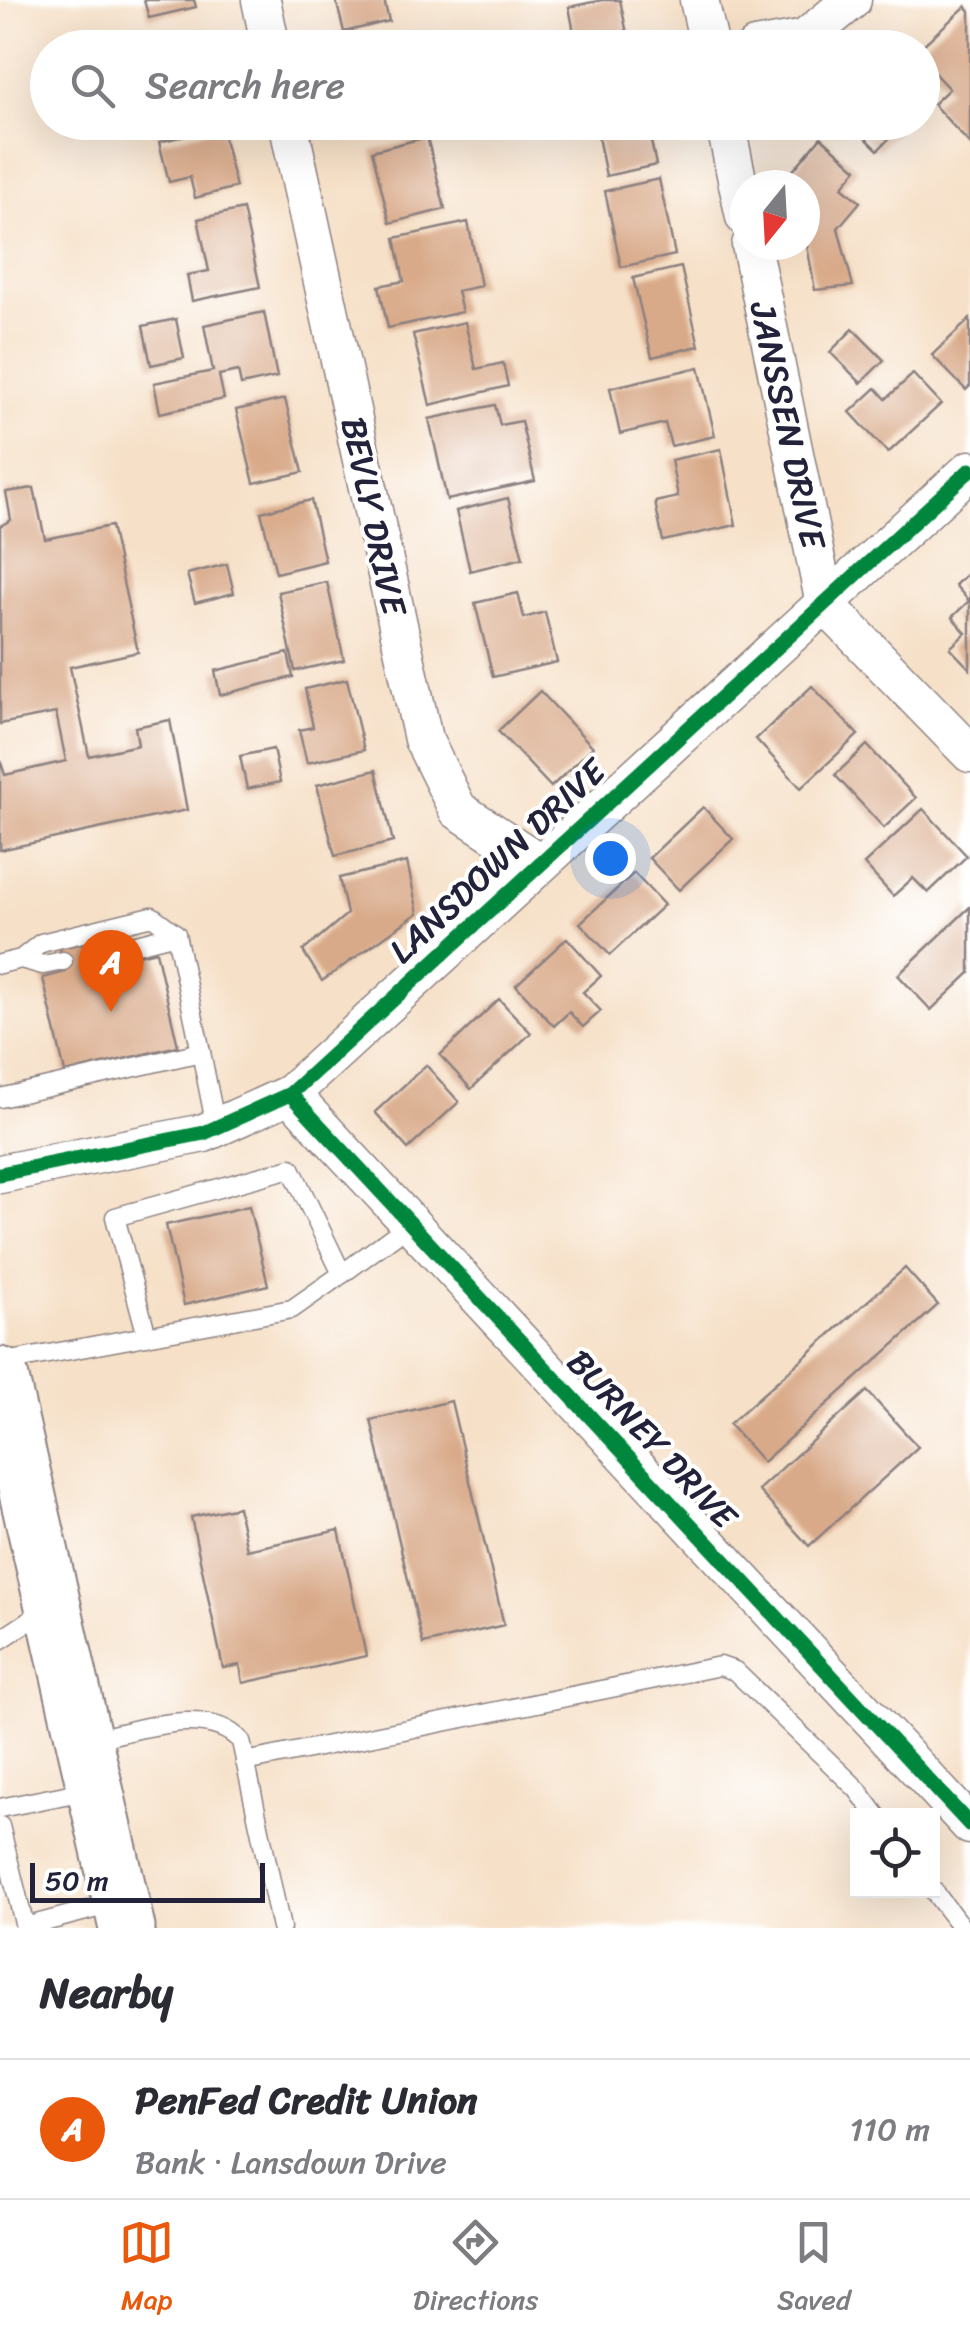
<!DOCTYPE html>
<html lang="en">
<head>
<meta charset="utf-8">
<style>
  body { margin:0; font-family:Sriracha,sans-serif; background:#f7f7f7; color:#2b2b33 }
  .controls { position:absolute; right:30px; bottom:30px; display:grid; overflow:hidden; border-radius:0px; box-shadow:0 10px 40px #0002 }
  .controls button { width:90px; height:90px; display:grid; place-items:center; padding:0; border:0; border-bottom:2px solid #e1e1e2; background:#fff; color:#2b2b33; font:50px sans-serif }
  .compass { position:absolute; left:730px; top:170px; width:90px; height:90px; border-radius:50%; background:#fff; box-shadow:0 10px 40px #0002; rotate:198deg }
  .scale { position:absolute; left:30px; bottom:25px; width:235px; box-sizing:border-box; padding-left:10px; border:5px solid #22223b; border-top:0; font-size:28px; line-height:35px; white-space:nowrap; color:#22223b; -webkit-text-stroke:8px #fff; paint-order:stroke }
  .you { position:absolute; left:610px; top:858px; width:35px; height:35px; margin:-25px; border:8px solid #fff; border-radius:50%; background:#1a73e8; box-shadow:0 0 0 15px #1a73e833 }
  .badge { display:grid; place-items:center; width:65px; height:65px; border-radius:50%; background:#ea580c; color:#fff; font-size:32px; font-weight:700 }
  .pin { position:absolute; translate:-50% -82px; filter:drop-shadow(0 2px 5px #0008) }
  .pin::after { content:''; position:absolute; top:52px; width:35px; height:30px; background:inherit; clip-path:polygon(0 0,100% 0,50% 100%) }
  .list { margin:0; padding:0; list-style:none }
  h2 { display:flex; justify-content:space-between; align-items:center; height:130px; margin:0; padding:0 40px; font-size:42px }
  h2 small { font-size:32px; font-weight:400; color:#7c7c81 }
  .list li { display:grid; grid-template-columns:65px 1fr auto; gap:30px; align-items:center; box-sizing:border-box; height:140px; padding:0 40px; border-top:2px solid #e1e1e2 }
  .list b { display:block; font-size:38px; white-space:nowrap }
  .list p { margin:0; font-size:32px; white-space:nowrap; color:#7c7c81 }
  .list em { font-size:32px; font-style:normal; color:#7c7c81 }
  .icon { flex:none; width:55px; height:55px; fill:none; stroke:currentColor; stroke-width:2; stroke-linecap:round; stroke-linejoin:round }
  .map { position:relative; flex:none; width:970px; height:1928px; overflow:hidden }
  .search { position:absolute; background:#fff; box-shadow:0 10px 40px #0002; left:30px; right:30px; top:30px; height:110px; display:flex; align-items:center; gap:25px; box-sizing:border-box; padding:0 35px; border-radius:55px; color:#7c7c81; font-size:38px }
  .sheet { height:270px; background:#fff }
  nav { display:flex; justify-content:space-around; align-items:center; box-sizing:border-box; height:140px; border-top:2px solid #e1e1e2; background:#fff; font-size:28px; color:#7c7c81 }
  nav a { display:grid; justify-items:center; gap:5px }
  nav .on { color:#ea580c }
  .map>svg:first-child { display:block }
  .building { fill:#d9aa8a }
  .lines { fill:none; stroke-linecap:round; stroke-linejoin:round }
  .lane-casing { stroke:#8c8181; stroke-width:21 }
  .street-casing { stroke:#8c8181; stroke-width:41 }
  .primary-casing { stroke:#8c8181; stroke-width:59 }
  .lane { stroke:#fff; stroke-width:18 }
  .street { stroke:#fff; stroke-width:38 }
  .primary { stroke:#fff; stroke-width:55 }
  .cycleway-casing { stroke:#fff; stroke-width:21 }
  .cycleway { stroke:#00873e; stroke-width:15 }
  .labels { text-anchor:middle; stroke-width:8; stroke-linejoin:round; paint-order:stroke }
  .street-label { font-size:35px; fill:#22223b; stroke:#fff }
</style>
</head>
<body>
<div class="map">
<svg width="970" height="1928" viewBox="0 0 970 1928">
  <rect width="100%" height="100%" fill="#fff"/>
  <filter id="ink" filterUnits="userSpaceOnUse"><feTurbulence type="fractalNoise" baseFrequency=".01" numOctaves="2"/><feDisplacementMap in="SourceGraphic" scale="20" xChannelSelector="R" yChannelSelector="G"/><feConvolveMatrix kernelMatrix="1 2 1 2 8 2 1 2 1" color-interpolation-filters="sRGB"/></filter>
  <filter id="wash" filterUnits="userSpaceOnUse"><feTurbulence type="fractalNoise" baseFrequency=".0048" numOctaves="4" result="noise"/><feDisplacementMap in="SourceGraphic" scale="40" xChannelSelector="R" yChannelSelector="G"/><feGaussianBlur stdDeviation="2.25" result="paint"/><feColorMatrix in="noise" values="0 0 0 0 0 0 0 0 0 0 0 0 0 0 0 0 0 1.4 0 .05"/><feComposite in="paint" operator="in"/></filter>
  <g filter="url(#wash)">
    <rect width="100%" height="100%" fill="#f6e0c7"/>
    <g id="blocks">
      <!-- building -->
      <g class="building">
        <path d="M144 0H194L196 7 149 18Z"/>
        <path d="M336 0H384L389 21 344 32Z"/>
        <path d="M602 0H620L630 48H577L569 7Z"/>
        <path d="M966 6 970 11V144L933 104 949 89 922 60V46Z"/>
        <path d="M200 33 204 48H158V44Z"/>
        <path d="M90 122H122V124L92 130Z"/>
        <path d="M595 122H647L656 165 606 176Z"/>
        <path d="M849 122H905L878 150Z"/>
        <path d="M221 127 236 187 195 198 190 177 169 182 159 142Z"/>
        <path d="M427 137 445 209 390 223 372 151Z"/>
        <path d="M821 137 857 169 842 187 860 202 838 228 853 286 815 290 805 234V185H781Z"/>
        <path d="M659 179 675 255 621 267 605 191Z"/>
        <path d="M243 209 260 287 192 301 187 275 209 271 198 219Z"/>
        <path d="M468 222 481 286 457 291 462 312 388 328 379 286 404 281 395 238Z"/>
        <path d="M681 267 699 346 652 357 633 278Z"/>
        <path d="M264 312 277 377 241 385 238 371 219 375 224 399 160 413 154 383 213 371 204 325Z"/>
        <path d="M176 319 184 358 151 365 143 326Z"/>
        <path d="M970 319V386L966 390 932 355Z"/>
        <path d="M465 322 476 369 503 363 508 386 430 405 413 334Z"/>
        <path d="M853 329 884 360 861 383 830 352Z"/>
        <path d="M699 367 715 436 671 446 665 423 620 434 610 388Z"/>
        <path d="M913 374 941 404 888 453 850 412 876 388 886 399Z"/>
        <path d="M285 399 303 472 254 483 236 410Z"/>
        <path d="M495 405 500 425 521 421 535 481 447 500 429 419Z"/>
        <path d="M721 449 736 525 663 541 655 502 678 497 671 460Z"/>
        <path d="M34 488 45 539 111 526 138 652 70 667 89 756 138 745 135 727 170 720 187 810 0 850V760L5 775 66 761 56 713 0 724V526L11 520 6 492Z"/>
        <path d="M508 498 523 558 470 571 456 511Z"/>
        <path d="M311 500 325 561 276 573 261 512Z"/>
        <path d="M227 564 234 593 195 603 187 574Z"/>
        <path d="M970 571V669L950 648 966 633 952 617 969 601 955 585Z"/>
        <path d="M327 582 344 660 295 671 278 592Z"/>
        <path d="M518 593 524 618 545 612 557 662 493 677 475 603Z"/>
        <path d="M288 653 293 677 220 695 215 671Z"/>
        <path d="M347 679 364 750 307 763 299 730 313 727 305 689Z"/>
        <path d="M812 686 858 735 801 788 756 739Z"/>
        <path d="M540 691 593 747 551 787 498 731Z"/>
        <path d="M867 745 916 798 884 828 835 775Z"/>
        <path d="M273 749 280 782 247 789 240 756Z"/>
        <path d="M376 770 393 842 335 856 317 785Z"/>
        <path d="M703 807 733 839 679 890 649 858Z"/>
        <path d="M923 809 967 856 928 893 913 878 893 896 864 864Z"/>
        <path d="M407 862 418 913 322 981 303 951 347 914 339 878Z"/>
        <path d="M634 873 664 905 610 955 580 923Z"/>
        <path d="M970 907V973L931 1010 898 975Z"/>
        <path d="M567 938 601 976 583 992 601 1011 583 1027 569 1012 554 1026 516 985Z"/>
        <path d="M98 940 103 963 156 951 178 1046 65 1073 43 978 65 972 60 948Z"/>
        <path d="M499 999 531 1033 471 1089 440 1055Z"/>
        <path d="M426 1065 459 1102 408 1149 375 1112Z"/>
        <path d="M249 1206 268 1285 184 1305 166 1225Z"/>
        <path d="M905 1268 938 1305 763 1462 729 1424Z"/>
        <path d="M867 1391 918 1447 809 1546 758 1490Z"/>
        <path d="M451 1401 504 1625 423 1644 371 1420Z"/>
        <path d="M238 1507 247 1550 339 1530 366 1656 243 1683 240 1665 223 1668 191 1517Z"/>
      </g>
    </g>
  </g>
  <g filter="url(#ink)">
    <use href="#blocks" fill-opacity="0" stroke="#8c8181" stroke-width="2.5"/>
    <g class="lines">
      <defs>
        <g id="lane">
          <path d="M101 953 176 934"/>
          <path d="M21 959 43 965 63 961"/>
          <path d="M0 964 21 959 41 943 152 916 176 934 201 1052 0 1098"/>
          <path d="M201 1052 216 1127"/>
          <path d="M342 1274 411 1223"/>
          <path d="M0 1363 292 1309 342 1274 291 1168 115 1217 147 1336"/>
          <path d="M0 1640 46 1610"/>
          <path d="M90 1740C134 1732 206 1703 241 1741L281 1928"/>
          <path d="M245 1762 720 1666 735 1671 857 1789 877 1816"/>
          <path d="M0 1808 90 1790"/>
          <path d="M0 1826 25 1927 116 1903"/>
          <path d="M932 1889 962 1928"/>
        </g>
        <g id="street">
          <path d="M261 0 271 48"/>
          <path d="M699 0 710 48"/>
          <path d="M755 48 805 39 852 0"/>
          <path d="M288 122 423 739 458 810 538 862"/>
          <path d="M725 122 745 217"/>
          <path d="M751 245 825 604 970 753"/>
          <path d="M290 1094 970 1825"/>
          <path d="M0 1174 204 1133 290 1094 970 470"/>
        </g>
        <path id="primary" d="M0 1375 127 1928"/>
      </defs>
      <!-- lane casing -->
      <use href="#lane" class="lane-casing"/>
      <!-- street casing -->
      <use href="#street" class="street-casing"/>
      <!-- primary casing -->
      <use href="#primary" class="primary-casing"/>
      <!-- lane -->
      <use href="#lane" class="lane"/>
      <!-- street -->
      <use href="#street" class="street"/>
      <!-- primary -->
      <use href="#primary" class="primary"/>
      <defs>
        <g id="cycleway">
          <path d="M290 1094 970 1825"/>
          <path d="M0 1174 204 1133 290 1094 970 470"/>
        </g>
      </defs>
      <!-- cycleway casing -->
      <use href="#cycleway" class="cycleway-casing"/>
      <!-- cycleway -->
      <use href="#cycleway" class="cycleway"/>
    </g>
  </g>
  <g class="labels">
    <!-- street labels -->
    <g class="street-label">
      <text transform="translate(788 425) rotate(78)" y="12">JANSSEN DRIVE</text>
      <text transform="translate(374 516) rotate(78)" y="12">BEVLY DRIVE</text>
      <text transform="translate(497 861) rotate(-43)" y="12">LANSDOWN DRIVE</text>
      <text transform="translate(652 1439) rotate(47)" y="12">BURNEY DRIVE</text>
    </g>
  </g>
</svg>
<div class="controls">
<button><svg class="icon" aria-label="locate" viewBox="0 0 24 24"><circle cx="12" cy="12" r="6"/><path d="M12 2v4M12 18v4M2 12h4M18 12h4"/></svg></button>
</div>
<svg class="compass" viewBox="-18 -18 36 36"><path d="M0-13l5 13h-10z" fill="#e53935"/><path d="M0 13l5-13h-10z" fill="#7c7c81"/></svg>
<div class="scale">50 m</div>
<div class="you"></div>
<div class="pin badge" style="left:111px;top:1012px">A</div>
<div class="search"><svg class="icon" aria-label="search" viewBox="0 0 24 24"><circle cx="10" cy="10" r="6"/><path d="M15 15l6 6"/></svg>Search here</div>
</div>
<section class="sheet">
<h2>Nearby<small></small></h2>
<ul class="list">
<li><span class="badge">A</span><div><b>PenFed Credit Union</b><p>Bank · Lansdown Drive</p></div><em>110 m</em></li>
</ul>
</section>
<nav>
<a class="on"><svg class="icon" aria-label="map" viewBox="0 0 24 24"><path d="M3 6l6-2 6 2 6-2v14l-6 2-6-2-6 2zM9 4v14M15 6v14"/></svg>Map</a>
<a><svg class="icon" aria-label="directions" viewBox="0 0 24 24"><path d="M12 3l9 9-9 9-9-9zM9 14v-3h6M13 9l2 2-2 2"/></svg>Directions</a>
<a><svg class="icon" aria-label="saved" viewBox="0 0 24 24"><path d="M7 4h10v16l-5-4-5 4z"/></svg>Saved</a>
</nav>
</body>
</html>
